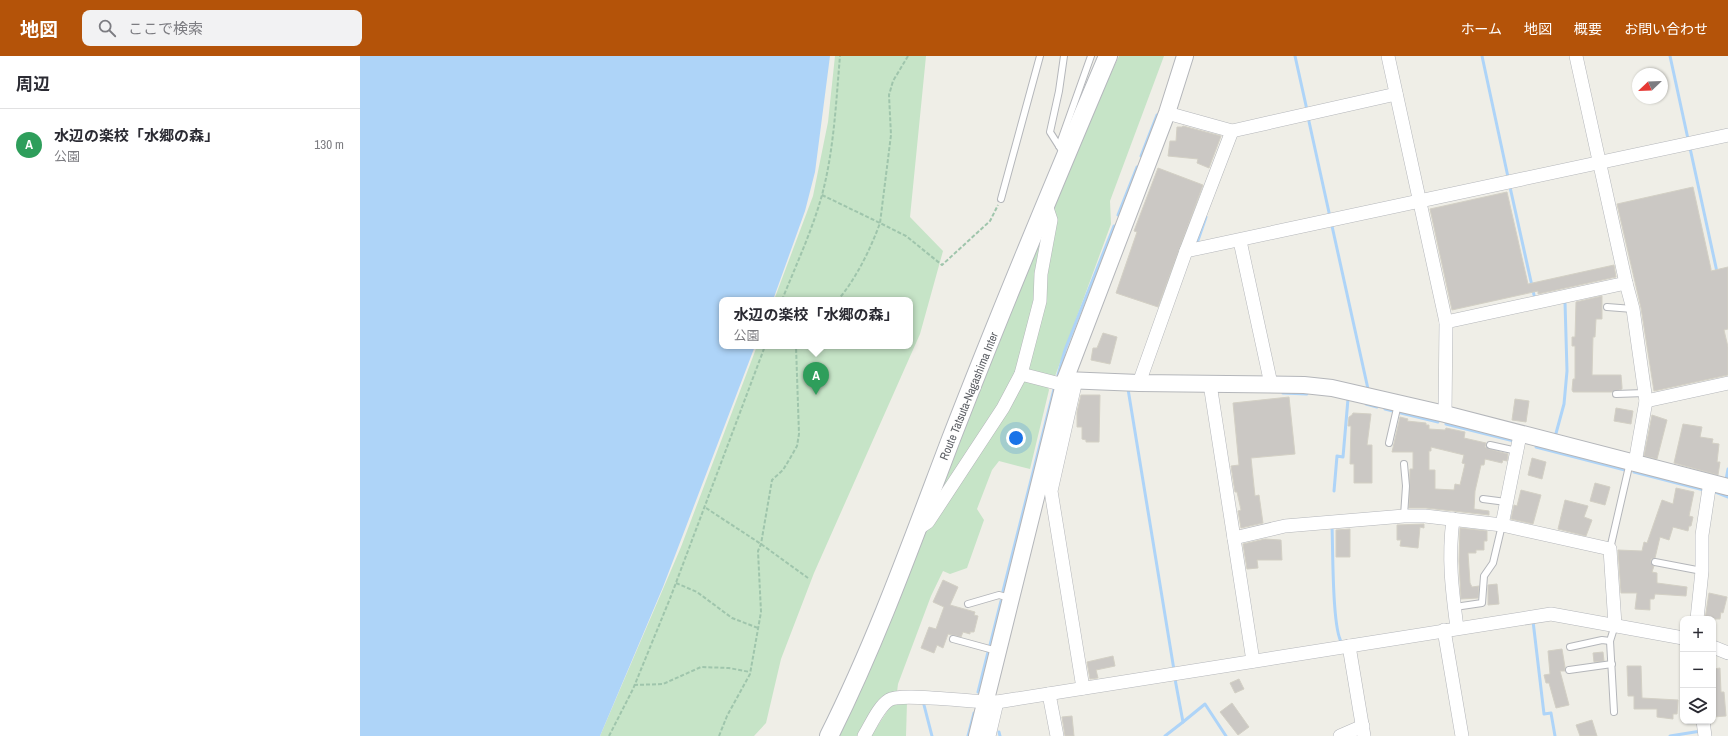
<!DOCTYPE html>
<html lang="ja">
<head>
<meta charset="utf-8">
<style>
  body { margin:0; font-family:"Archivo Narrow","Noto Sans JP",sans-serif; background:#f2f2f3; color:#2b2b33 }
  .controls { position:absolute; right:12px; bottom:12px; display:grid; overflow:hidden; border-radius:8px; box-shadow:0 1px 3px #0004 }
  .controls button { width:36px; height:36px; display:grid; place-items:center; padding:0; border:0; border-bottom:1px solid #e1e1e2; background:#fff; color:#2b2b33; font:20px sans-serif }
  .compass { position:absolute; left:1272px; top:12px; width:36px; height:36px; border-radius:50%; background:#fff; box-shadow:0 1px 3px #0004; rotate:247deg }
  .you { position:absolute; left:656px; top:382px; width:14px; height:14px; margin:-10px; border:3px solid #fff; border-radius:50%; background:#1a73e8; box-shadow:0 0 0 6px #1a73e833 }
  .badge { display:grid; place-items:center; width:26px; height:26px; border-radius:50%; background:#b45309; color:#fff; font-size:13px; font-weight:700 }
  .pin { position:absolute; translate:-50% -33px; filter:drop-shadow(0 1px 2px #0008) }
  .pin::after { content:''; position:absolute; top:21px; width:14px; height:12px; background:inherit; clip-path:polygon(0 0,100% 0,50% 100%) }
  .popup { position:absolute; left:359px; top:241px; width:194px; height:52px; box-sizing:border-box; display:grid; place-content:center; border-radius:8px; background:#fff; filter:drop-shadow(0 1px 3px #0005); font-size:13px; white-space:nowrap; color:#7c7c81 }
  .popup b { font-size:15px; color:#2b2b33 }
  .popup::after { content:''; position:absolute; left:50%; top:100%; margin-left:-8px; border:8px solid transparent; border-top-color:#fff }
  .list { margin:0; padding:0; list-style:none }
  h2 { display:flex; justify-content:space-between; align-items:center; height:52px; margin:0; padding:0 16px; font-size:17px }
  h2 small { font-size:13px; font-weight:400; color:#7c7c81 }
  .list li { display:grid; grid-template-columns:26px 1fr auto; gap:12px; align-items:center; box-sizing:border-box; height:72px; padding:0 16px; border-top:1px solid #e1e1e2 }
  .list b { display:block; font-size:15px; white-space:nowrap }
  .list p { margin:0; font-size:13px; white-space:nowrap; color:#7c7c81 }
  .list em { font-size:13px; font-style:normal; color:#7c7c81 }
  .icon { flex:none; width:22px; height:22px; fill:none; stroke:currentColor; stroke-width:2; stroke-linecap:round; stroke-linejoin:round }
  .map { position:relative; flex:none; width:1368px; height:680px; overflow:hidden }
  header { display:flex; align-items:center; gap:24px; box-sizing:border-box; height:56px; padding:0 20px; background:#b45309; color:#fff }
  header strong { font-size:19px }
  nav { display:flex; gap:22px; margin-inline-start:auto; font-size:14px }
  .search { width:280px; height:36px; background:#f2f2f3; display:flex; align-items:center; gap:10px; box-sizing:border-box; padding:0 14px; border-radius:8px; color:#7c7c81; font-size:15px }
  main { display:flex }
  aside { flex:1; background:#fff }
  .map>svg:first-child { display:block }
  .green { fill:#c6e4c7 }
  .water { fill:#aed4f8 }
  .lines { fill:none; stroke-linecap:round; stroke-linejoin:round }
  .stream { stroke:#aed4f8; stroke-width:3 }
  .building { fill:#cbc8c4; stroke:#d3d0c5; fill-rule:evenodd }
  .service-casing { stroke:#b4b6ba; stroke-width:8 }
  .minor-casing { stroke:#b4b6ba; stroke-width:14 }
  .tertiary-casing { stroke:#b4b6ba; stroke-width:18 }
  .secondary-casing { stroke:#b5b8bd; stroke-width:20 }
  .path { stroke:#9fc5ac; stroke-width:2; stroke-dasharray:4 2; stroke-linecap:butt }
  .service { stroke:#fff; stroke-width:6 }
  .minor { stroke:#fff; stroke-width:13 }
  .tertiary { stroke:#fff; stroke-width:16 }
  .secondary { stroke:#fff; stroke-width:18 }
  .labels { text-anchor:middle; stroke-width:3.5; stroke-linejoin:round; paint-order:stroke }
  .street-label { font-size:12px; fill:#5e6166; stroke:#fff }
</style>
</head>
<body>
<header>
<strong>地図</strong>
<div class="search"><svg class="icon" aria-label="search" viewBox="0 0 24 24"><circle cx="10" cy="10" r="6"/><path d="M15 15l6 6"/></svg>ここで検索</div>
<nav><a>ホーム</a><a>地図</a><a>概要</a><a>お問い合わせ</a></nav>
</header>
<main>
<aside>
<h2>周辺<small></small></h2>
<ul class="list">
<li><span class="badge" style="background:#2e9e5b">A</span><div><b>水辺の楽校「水郷の森」</b><p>公園</p></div><em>130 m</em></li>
</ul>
</aside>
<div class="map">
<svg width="1368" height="680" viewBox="0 0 1368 680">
  <rect width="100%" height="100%" fill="#efeee7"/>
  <!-- green -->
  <g class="green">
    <path d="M475 0H566L550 161 583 195 560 278 454 517 421 603 406 667 394 680H240L321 491 397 290H550V244H414L453 140 468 66Z"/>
    <path d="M759 0H804L750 145 751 168 694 323 670 316 666 311 694 169 695 147 727 69Z"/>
    <path d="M686 170 678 243 658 318 568 462Z"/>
    <path d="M663 324 688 331 689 334 670 413 639 405 632 414 617 453 624 464 607 512 590 518 583 515 571 540 538 628 537 636 501 680H474L563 476Z"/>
    <path d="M547 646 546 680H511L532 648Z"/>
  </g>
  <!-- water -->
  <path class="water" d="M0 0H470L455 116 445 155 413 244H362V290H395L303 531 240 680H0Z"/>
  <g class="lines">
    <!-- stream -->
    <g class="stream">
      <path d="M935 0 947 54"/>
      <path d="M1122 0 1148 121"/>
      <path d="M1310 0 1328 83"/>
      <path d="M948 61 970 161"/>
      <path d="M1330 92 1357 216"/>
      <path d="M781 100 797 59"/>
      <path d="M1150 131 1174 239"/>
      <path d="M758 159 777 111"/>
      <path d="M972 170 1008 333"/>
      <path d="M836 190 846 161"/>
      <path d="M698 319 705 294 754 170"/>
      <path d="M768 333 814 614"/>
      <path d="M923 337 947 338"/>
      <path d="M1006 348 1017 351"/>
      <path d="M1025 353 1033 355"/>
      <path d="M1041 357 1078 366"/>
      <path d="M1086 368 1154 385"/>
      <path d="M1195 381 1204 348 1207 315 1205 246H1203"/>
      <path d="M1176 391 1265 414"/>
      <path d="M1274 416 1344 434"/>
      <path d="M1366 424 1368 413"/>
      <path d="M974 435 977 400 983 401 988 343"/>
      <path d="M1353 435 1368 441"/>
      <path d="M972 470C973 491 972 575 982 587"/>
      <path d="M643 535 694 333"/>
      <path d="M1173 565 1184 658 1191 657 1195 680"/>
      <path d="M630 589 641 545"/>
      <path d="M618 636 628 596"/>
      <path d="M564 649 572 680"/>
      <path d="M823 666 845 648 866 680"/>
      <path d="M639 676 640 680"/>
      <path d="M608 680 614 657"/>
      <path d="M805 680 823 666 815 623"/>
      <path d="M1310 680 1341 675"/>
    </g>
  </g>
  <!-- building -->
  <g class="building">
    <path d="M823 70 861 80 849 112 837 107 838 103 808 100 810 85H816L817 71H822Z"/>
    <path d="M798 112 843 129 798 251 756 237 777 176 774 175Z"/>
    <path d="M1333 131 1351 213V215L1368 211V273L1364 274 1368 291V319L1294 335 1281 252 1257 148Z"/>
    <path d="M1147 136 1168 228 1254 209 1256 221 1178 238V235L1092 254 1070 153Z"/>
    <path d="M1242 240V263H1236L1235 281H1233L1232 319H1261L1262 331V333L1252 336H1213L1212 334 1213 323H1215V290H1212V281H1215L1216 246Z"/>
    <path d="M743 277 757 281 750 308 731 304 733 292H737Z"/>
    <path d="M721 339H740L739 386H726V384L722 383V371H717V356Z"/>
    <path d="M929 341 935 398 891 402 895 440 899 439 903 467 881 472 878 455 881 454 877 436H875L871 410 879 409 873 347Z"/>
    <path d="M1155 343 1169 345 1166 366 1152 364Z"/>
    <path d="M1256 352 1273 355 1271 368 1254 365Z"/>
    <path d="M993 357 1011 358 1007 389H1012V427H994V408H990L991 370H988L989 361 992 359Z"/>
    <path d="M1292 359 1307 364 1297 403 1284 400Z"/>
    <path d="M1040 361 1048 363 1047 365 1066 367V369H1069V373L1085 374 1086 372 1105 376 1104 382 1126 387 1125 391 1129 393 1148 398 1147 405 1143 404 1142 407 1125 403 1124 409H1121L1115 435 1114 453 1129 455V459L1066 452H1049L1050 413H1053V396H1032ZM1071 391 1104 399 1102 407 1105 408 1100 429 1095 428 1094 434 1075 433V414H1069V395H1071Z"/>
    <path d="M1323 368 1342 371 1340 381 1353 383 1352 387 1359 388 1357 406H1360L1358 419 1314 407Z"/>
    <path d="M1172 402 1186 406 1182 423 1168 419Z"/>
    <path d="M1235 427 1250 431 1245 449 1230 445Z"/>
    <path d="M1316 432 1334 436 1329 460 1333 461 1331 470H1329L1328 475 1313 471 1309 484 1300 481 1295 502 1291 503V507L1294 510 1292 516 1297 517V527L1327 531 1326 540 1295 538 1294 543H1290V554L1275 553 1277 537H1261L1258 494 1282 495 1284 486 1287 487 1302 444 1313 448Z"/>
    <path d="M1161 434 1181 439 1173 468 1151 463 1154 449 1157 450Z"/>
    <path d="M1205 444 1228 450 1224 461 1232 464 1226 480 1198 473Z"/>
    <path d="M1064 468V472L1060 471 1058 492 1040 490 1041 484H1037V469Z"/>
    <path d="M1100 472 1127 475V485H1124V494H1116V497H1108L1110 527 1112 531 1119 530 1118 542 1101 543 1099 505Z"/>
    <path d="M990 473V501H976V474Z"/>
    <path d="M905 483 921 484 922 504H897L898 512 887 513 883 488Z"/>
    <path d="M583 524 598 531 590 549 615 556 614 559 618 560 614 576H610V578L603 576 601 581 588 578 583 592 577 589 574 597 561 592 569 571 576 573 584 551 573 546Z"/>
    <path d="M1137 528 1139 548 1128 549V529Z"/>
    <path d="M1349 537 1367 541 1363 557 1361 556 1360 563H1345Z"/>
    <path d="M1202 593 1205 611V615H1200L1209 649 1196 652 1189 627H1186L1184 619 1190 618 1188 595Z"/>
    <path d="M1243 596 1244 605 1234 606 1233 597Z"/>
    <path d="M753 600 755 610 736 614 738 622 730 623 727 606Z"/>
    <path d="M1267 610H1281L1282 642 1318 644 1317 658H1313V663L1297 661V653H1274V640H1268Z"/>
    <path d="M1360 612 1361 636H1364L1366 660 1353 661V613Z"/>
    <path d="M879 623 884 633 875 637 870 627Z"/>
    <path d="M872 647 889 671 878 679 860 656Z"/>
    <path d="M712 660 714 680H705L702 661Z"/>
    <path d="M1232 664 1237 680H1220L1216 669Z"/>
  </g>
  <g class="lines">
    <defs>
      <g id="service">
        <path d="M704 0 699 35 690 76 704 98"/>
        <path d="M699 90 731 0"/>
        <path d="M641 143 680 0"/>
        <path d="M1247 251 1273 253"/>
        <path d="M1256 338 1285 337"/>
        <path d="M1029 387 1038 348"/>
        <path d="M1130 389 1157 395"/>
        <path d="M1044 408 1046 430 1044 460"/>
        <path d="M1123 443 1146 446"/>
        <path d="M1250 493 1270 406"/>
        <path d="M1295 506 1342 515"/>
        <path d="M608 548 639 539 650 542"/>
        <path d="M1095 551 1122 547 1124 520 1133 507 1142 469"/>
        <path d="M593 583 637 595"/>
        <path d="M1210 591 1242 584 1250 585"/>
        <path d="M1209 614 1252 608"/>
        <path d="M1254 656 1250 585 1255 569"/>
      </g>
      <g id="minor">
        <path d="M1028 0 1086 266 1085 358"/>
        <path d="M807 57 872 75 1036 38"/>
        <path d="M880 185 911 328"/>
        <path d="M826 195 1368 79"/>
        <path d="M1266 227 1273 253 1286 345 1275 407"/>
        <path d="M1086 266 1266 227 1216 0"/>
        <path d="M661 318 704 329"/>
        <path d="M716 324 691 435 723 632"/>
        <path d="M779 327 826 195 872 75"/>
        <path d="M850 328 893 605"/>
        <path d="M1286 345 1368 327"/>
        <path d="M1093 463C1088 503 1092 533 1097 572"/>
        <path d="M1142 469 1160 379"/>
        <path d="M559 472 568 466 643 352 661 318 680 245 681 218 691 164 686 149"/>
        <path d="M874 482 925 470 1044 460H1065L1142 469 1250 493 1255 569"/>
        <path d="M1337 563 1342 515V479L1350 426"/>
        <path d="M1084 574 1102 680"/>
        <path d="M989 590 1004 680"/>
        <path d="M1353 591 1368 597"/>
        <path d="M689 638 697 680"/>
        <path d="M1343 665 1345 680"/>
        <path d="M504 680C511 669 518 651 529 644 541 636 617 647 637 646L1191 558 1323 582"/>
        <path d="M629 680 637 646"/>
        <path d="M980 680 1003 670"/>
      </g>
      <g id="tertiary">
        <path d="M705 324 779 327 944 329 972 332 1085 358 1368 431"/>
        <path d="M617 680 705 324 807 57 825 0"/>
      </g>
      <path id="secondary" d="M469 680C517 584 553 483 591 383 641 254 694 127 748 0"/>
    </defs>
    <!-- service casing -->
    <use href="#service" class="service-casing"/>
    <!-- minor casing -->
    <use href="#minor" class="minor-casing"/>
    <!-- tertiary casing -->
    <use href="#tertiary" class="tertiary-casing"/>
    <!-- secondary casing -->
    <use href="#secondary" class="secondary-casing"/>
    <!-- path -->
    <g class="path">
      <path d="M548 0 533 25 529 39 531 79 520 167 546 180 582 209 630 165 638 149"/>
      <path d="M462 139 520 167C510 194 497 221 478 244"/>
      <path d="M422 244C436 209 452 175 462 139 474 94 476 46 480 0"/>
      <path d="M346 452 401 488 448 522"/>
      <path d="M316 527 337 536 372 562 398 572"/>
      <path d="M274 629 303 628 341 611 369 612 390 616"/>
      <path d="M249 680 273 633 311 540 405 290"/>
      <path d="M359 680 367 660 390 618 401 556 398 495 401 488 412 424 423 414 432 399 437 390 439 378 436 290"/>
    </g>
    <!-- service -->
    <use href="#service" class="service"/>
    <!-- minor -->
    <use href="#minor" class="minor"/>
    <!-- tertiary -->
    <use href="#tertiary" class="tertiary"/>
    <!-- secondary -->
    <use href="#secondary" class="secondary"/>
  </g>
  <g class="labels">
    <!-- street labels -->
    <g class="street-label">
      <text transform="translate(609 340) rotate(-68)" y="4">Route Tatsuta-Nagashima Inter</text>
    </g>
  </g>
</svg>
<div class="controls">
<button>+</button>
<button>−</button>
<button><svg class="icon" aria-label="layers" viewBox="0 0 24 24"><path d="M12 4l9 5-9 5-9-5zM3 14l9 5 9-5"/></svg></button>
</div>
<svg class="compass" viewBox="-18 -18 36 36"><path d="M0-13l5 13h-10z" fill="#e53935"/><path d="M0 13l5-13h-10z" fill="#7c7c81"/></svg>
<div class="you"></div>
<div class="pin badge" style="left:456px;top:339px;background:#2e9e5b">A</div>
<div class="popup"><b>水辺の楽校「水郷の森」</b>公園</div>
</div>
</main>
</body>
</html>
